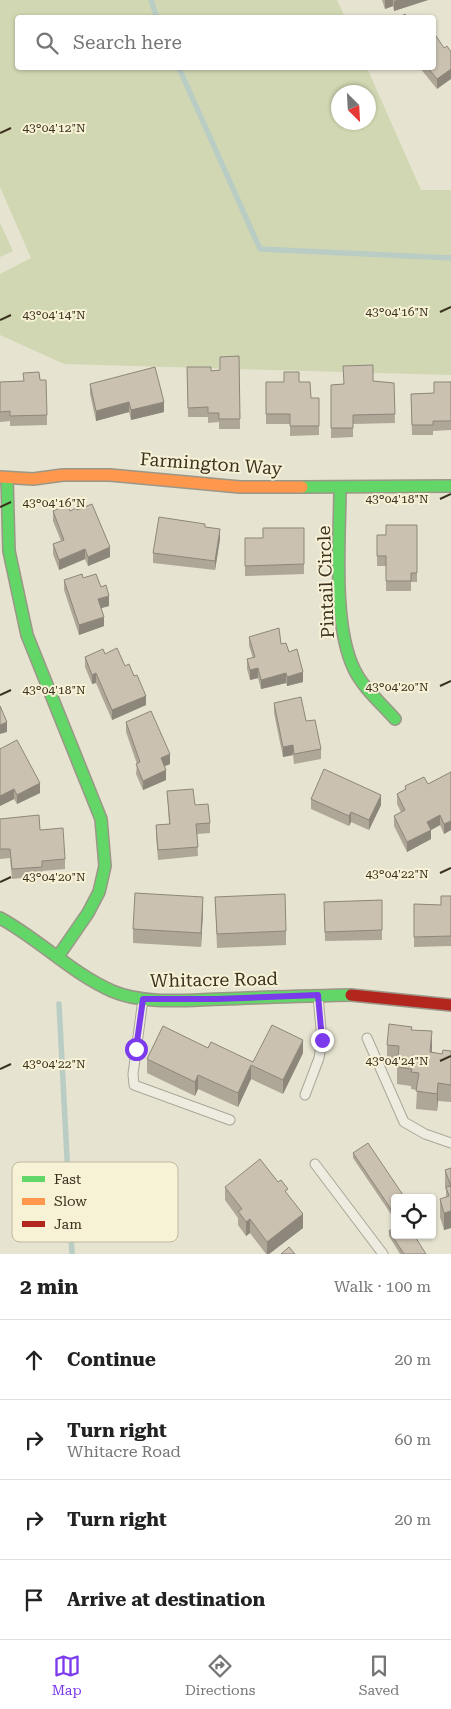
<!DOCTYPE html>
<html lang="en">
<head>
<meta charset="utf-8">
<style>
  body { margin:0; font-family:"Roboto Serif",serif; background:#f2f2f2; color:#222 }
  .controls { position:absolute; right:15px; bottom:15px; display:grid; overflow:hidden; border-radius:5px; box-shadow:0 1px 4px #0004 }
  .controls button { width:45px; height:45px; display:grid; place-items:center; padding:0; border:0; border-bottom:1px solid #e0e0e0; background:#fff; color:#222; font:25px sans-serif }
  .compass { position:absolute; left:331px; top:85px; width:45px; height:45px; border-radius:50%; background:#fff; box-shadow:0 1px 4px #0004; rotate:156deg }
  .stop { position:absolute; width:15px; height:15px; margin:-11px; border:4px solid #7c3aed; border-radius:50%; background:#fff }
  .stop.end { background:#7c3aed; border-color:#fff; box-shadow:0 1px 5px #0008 }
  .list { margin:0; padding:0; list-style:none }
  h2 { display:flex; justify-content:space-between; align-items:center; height:65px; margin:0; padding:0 20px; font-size:21px }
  h2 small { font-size:16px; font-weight:400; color:#767676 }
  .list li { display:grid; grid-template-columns:32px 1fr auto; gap:15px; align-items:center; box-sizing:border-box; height:80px; padding:0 20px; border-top:1px solid #e0e0e0 }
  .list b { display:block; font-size:19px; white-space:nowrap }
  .list p { margin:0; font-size:16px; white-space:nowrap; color:#767676 }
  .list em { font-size:16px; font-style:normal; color:#767676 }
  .icon { flex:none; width:28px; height:28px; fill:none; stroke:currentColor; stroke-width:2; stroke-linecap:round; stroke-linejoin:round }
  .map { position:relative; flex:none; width:451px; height:1254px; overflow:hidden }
  .search { position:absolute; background:#fff; box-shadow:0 1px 4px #0004; left:15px; right:15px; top:15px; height:55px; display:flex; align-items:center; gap:12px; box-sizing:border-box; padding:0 18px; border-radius:5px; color:#767676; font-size:19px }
  .sheet { height:385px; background:#fff }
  nav { display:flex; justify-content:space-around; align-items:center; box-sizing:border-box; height:70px; border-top:1px solid #e0e0e0; background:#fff; font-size:14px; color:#767676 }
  nav a { display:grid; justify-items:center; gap:2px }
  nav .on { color:#7c3aed }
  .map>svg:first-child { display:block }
  .green { fill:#d1d7b2; fill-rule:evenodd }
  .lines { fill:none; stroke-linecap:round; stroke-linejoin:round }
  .stream { stroke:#bacdc4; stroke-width:5.5 }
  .lane-casing { stroke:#aba798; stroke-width:11 }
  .fast-casing { stroke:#9b9788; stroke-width:14 }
  .slow-casing { stroke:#9b9788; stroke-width:14 }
  .jam-casing { stroke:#9b9788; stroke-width:14 }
  .lane { stroke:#eeece1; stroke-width:9 }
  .fast { stroke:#63d668; stroke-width:11 }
  .slow { stroke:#ff974d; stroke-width:11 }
  .jam { stroke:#b3261e; stroke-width:11 }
  .wall { fill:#aea697 }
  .shaded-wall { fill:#8d877b }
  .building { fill:#cac1b0; stroke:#8d877b }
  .route { stroke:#7c3aed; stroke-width:6 }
  .ticks { fill:none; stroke:#3b311f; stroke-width:2 }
  .labels { text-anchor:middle; stroke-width:4; stroke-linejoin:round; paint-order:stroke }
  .street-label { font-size:18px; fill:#3b311f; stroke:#f7f2d5 }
  .key { fill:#f7f2d5; stroke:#bfb89e; stroke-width:1 }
  .key-label { font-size:14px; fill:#3b311f }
  .ticks-label { font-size:12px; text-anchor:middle; fill:#3b311f; stroke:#f7f2d5; stroke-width:4; stroke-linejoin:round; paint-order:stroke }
</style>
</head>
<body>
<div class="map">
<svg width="451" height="1254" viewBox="0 0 451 1254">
  <rect width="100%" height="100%" fill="#e6e3d0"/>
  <!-- green -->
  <g class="green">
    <path d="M0 0H337L345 17 18 18V68H367L421 190H451V375L64 364 0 335V274L31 258 0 187ZM338 92H368V122H338Z"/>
    <path d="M0 223 13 251 0 257Z"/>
  </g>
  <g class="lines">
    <!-- stream -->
    <g class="stream">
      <path d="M151 0 157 18"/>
      <path d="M179 68 260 249 451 258"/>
      <path d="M59 1004 72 1254"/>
    </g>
    <defs>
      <g id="lane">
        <path d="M143 999 133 1074 134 1085 230 1120"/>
        <path d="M367 1038 404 1122 425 1134 451 1143"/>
        <path d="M305 1095 319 1058 322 1040 318 996"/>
        <path d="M315 1164 383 1254"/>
      </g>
      <g id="fast">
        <path d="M7 478 9 551 27 635 101 819 105 866 99 892 88 913 59 955"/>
        <path d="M302 487 451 486"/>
        <path d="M340 487C340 537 332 624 354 669 363 688 381 703 395 719"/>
        <path d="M0 918C39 939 71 973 112 991 145 1005 186 1000 222 999 265 997 308 996 351 995"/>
      </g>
      <path id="slow" d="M0 477 33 479 63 475H110L240 487H302"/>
      <path id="jam" d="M351 995 451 1005"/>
    </defs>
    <!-- lane casing -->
    <use href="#lane" class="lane-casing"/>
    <!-- fast casing -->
    <use href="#fast" class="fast-casing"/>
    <!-- slow casing -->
    <use href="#slow" class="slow-casing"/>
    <!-- jam casing -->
    <use href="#jam" class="jam-casing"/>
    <!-- lane -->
    <use href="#lane" class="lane"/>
    <!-- fast -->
    <use href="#fast" class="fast"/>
    <!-- slow -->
    <use href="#slow" class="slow"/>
    <!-- jam -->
    <use href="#jam" class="jam"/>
  </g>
  <!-- wall -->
  <g class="wall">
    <path d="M382 0H428L394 11 393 6 385 9Z"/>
    <path d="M444 48 437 89 420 68H434Z"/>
    <path d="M239 356 240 429H219V422L208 423V417H188L187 367 211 371 220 370Z"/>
    <path d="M40 380 47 415V425L10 426V421L0 422V382Z"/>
    <path d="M373 381 394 383 395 423 353 424V437L331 438V385L344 384Z"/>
    <path d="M266 382H299L311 398H319V435L290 436V424H266Z"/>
    <path d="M451 382V430L433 431V435H412L411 394 434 393Z"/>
    <path d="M90 384 164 412 131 420 129 412 96 421 90 394Z"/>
    <path d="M53 511H70L110 557 88 566 85 559 59 570 53 554V544L61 541 53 521Z"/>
    <path d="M417 525V582H411V591H386V566H377V535H386Z"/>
    <path d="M205 527 220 539 215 570 153 563V553Z"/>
    <path d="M304 528V574L245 576V538H263Z"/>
    <path d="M83 578 101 587 109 606 101 608 104 626 79 635 64 590V580Z"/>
    <path d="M249 637 281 644 289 652 303 682 287 686 286 683 261 689 258 678 250 680 247 669V659L253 658 249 646Z"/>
    <path d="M105 654 146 705 112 720 96 683 92 684 85 667V657Z"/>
    <path d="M274 703 306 721 321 749V759L294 764 293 755 283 757 274 713Z"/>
    <path d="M126 722 170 764 164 766 166 780 143 790 136 774 137 764 126 732Z"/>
    <path d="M0 749 40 793 17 804 14 799 0 806Z"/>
    <path d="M451 772V830L444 834 440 825 431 830V839L407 852 394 826V816L401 812 397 804V794L405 790V786L428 784Z"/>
    <path d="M167 791 195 805 210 823V833L197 834 198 856 158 860 156 835V825L169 824Z"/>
    <path d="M311 799 381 805 369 830 351 822 349 826 311 809Z"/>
    <path d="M0 819 40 830 65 859V869L42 871V876L12 879 10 858 0 859Z"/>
    <path d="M451 896V946L414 947V904L441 905Z"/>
    <path d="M215 897 286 931V945L217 948Z"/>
    <path d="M382 900V940L325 941 324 902Z"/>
    <path d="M203 911 201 947 133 943V929Z"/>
    <path d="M412 1030 432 1048V1052L442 1054 451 1051V1102L438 1101 437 1111 416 1109 417 1090 411 1089V1086L397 1084V1063L387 1062V1045Z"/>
    <path d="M208 1048 253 1062 303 1053 283 1094 251 1079 238 1107 198 1089 195 1096 147 1073V1059Z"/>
    <path d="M353 1153 395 1198V1220L353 1158Z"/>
    <path d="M451 1168V1228L444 1230 440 1217V1199L446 1197V1191L445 1187V1170Z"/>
    <path d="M225 1187 288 1195 303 1228 269 1254H266L250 1233 246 1236 238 1225V1218L225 1200Z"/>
    <path d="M389 1231 426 1254H400L389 1236Z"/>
  </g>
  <!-- shaded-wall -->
  <g class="shaded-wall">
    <path d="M385 0H393V6L385 9Z"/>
    <path d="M397 0H428L394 11V1Z"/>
    <path d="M451 69V79L437 89V79Z"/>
    <path d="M129 402V412L96 421V411Z"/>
    <path d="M164 402V412L131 420V410Z"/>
    <path d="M220 529V539L215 570V561Z"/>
    <path d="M110 547V557L88 566V557Z"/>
    <path d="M85 549V559L59 570V560Z"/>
    <path d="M109 596V606L98 609V599Z"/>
    <path d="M104 617V626L79 635V625Z"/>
    <path d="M258 668V678L250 680V670Z"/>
    <path d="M303 672V682L287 686V677Z"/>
    <path d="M96 673V683L92 684V675Z"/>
    <path d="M286 673V683L261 689V680Z"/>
    <path d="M146 696V705L112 720V710Z"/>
    <path d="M7 722V732L0 734V725Z"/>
    <path d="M293 745V755L283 757V747Z"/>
    <path d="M170 754V764L161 768V758Z"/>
    <path d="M166 770V780L143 790V781Z"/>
    <path d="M40 783V793L17 804V795Z"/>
    <path d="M14 789V799L0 806V796Z"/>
    <path d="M381 795V805L369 830V820Z"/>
    <path d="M351 812V822L349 826V816Z"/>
    <path d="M440 815V825L431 830V839L407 852V842L427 822Z"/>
    <path d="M451 821V830L444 834V824Z"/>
    <path d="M203 897V911L201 947V933Z"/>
    <path d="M432 1031V1048L430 1069V1052Z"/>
    <path d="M303 1040V1053L283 1094V1080Z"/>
    <path d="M251 1065V1079L238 1107V1093Z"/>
    <path d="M198 1075V1089L195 1096V1082Z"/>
    <path d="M438 1083V1101L437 1111V1094Z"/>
    <path d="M451 1211V1228L444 1230V1213Z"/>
    <path d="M303 1214V1228L269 1254H267V1242Z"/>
    <path d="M250 1219V1233L246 1236V1222Z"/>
  </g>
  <!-- building -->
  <g class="building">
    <path d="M405 14 408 18H399Z"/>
    <path d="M434 33 444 48 447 46 451 52V69L437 79 428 68H434Z"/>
    <path d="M239 356 240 419H219V413H208V407L188 408 187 367H211V371L220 370V357Z"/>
    <path d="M373 365V381L394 383 395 414 353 415V428H331V385L344 384 343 366Z"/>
    <path d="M155 367 164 402 131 410 129 402 96 411 90 384Z"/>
    <path d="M39 372 40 380H46L47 415 10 416V411L0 412V382L24 381 23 373Z"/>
    <path d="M284 372H299V382H310L311 398H319V426H290V414H266V382H284Z"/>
    <path d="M434 382H451V421H433V425H412L411 394 434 393Z"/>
    <path d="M92 504 110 547 88 557 85 549 59 560 53 544 64 540 53 511 67 505 70 511 76 508 77 510Z"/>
    <path d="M159 517 205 524V527L220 529 215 561 153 553Z"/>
    <path d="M386 525H417V573H411V581H386V556H377V535H386Z"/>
    <path d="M263 528H304V564L245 566V538H263Z"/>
    <path d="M82 574 83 578 96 574 101 587 106 585 109 596 98 599 104 617 79 625 64 580Z"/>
    <path d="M279 628 281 644 286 643 289 652 297 649 303 672 287 677 286 673 261 680 258 668 250 670 247 659 255 657 249 637Z"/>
    <path d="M117 648 125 666 129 664 134 676 137 675 146 696 112 710 96 673 92 675 85 657 103 649 105 654Z"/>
    <path d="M301 697 306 721 315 720 321 749 294 754 293 745 283 747 274 703Z"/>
    <path d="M0 706 7 722 0 725Z"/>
    <path d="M151 711 170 754 161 758 166 770 143 781 136 764 140 762 126 722Z"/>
    <path d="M17 740 40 783 17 795 14 789 0 796V749Z"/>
    <path d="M324 769 381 795 369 820 351 812 349 816 311 799Z"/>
    <path d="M451 772V821L444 824 440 815 427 822 431 830 407 842 394 816 405 810 397 794 406 789 405 786 424 777 428 784Z"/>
    <path d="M193 789 195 805 208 804 210 823 196 824 198 847 158 850 156 825 170 824 167 791Z"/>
    <path d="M39 815 40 830 63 828 65 859 42 861V867L12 869 10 849H0V819Z"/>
    <path d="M135 893 203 897 201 933 133 929Z"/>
    <path d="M285 894 286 931 217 934 215 897Z"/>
    <path d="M441 896H451V936L414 937V904L441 905Z"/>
    <path d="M382 900V930L325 932 324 902Z"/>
    <path d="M389 1024 412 1027 411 1030 432 1031 430 1052 442 1054 443 1050 451 1051V1085L438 1083 437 1094 416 1091 419 1073 411 1072 412 1069 397 1067 399 1046 387 1045Z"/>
    <path d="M272 1025 303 1040 283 1080 251 1065 238 1093 198 1075 195 1082 147 1059 163 1026 208 1048 211 1042 253 1062Z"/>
    <path d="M368 1143 405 1198H395V1215L353 1153Z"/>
    <path d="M260 1159 278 1182 281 1180 288 1189 285 1191 303 1214 267 1242 250 1219 246 1222 238 1211 242 1209 225 1187Z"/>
    <path d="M451 1168V1211L444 1213 440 1199 449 1196 446 1187 451 1186 445 1170Z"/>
    <path d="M395 1227V1235H414L426 1254H404L389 1231Z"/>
    <path d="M289 1247 295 1254H281Z"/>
  </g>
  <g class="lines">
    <!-- route -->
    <path class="route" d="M136 1049 143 999H216L318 995 322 1040"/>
  </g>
  <!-- ticks -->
  <path class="ticks" d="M0 133 11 128M440 312 451 307M0 320 11 315M440 499 451 494M0 507 11 502M440 686 451 681M0 695 11 690M440 873 451 868M0 882 11 877M440 1061 451 1056M0 1069 11 1064"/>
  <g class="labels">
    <!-- street labels -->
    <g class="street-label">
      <text transform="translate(211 464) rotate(4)" y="6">Farmington Way</text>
      <text transform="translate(326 582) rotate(-92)" y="6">Pintail Circle</text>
      <text transform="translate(214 980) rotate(-1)" y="6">Whitacre Road</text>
    </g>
  </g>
  <!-- legend -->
  <rect x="12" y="1162" width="166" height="80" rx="8" class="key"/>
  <rect x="22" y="1176" width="23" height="6" fill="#63d668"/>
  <rect x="22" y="1198" width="23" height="7" fill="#ff974d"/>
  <rect x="22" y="1221" width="23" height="6" fill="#b3261e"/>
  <g class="key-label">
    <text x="54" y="1184">Fast</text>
    <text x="54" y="1206">Slow</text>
    <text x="54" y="1229">Jam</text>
  </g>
  <g class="ticks-label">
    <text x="54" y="132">43°04'12"N</text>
    <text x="397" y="316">43°04'16"N</text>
    <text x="54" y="319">43°04'14"N</text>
    <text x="397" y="503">43°04'18"N</text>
    <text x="54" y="507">43°04'16"N</text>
    <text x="397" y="691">43°04'20"N</text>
    <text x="54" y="694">43°04'18"N</text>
    <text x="397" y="878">43°04'22"N</text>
    <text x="54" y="881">43°04'20"N</text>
    <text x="397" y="1065">43°04'24"N</text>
    <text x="54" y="1068">43°04'22"N</text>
  </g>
</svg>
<div class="controls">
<button><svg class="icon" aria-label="locate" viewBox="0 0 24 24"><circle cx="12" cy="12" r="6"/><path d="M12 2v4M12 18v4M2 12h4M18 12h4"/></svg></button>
</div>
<svg class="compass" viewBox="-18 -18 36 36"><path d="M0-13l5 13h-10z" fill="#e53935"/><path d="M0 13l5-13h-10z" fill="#767676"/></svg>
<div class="stop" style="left:136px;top:1049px"></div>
<div class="stop end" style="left:322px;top:1040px"></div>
<div class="search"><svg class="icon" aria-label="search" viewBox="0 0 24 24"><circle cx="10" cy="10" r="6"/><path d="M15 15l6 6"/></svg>Search here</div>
</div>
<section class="sheet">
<h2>2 min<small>Walk · 100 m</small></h2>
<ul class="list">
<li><svg class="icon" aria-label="ahead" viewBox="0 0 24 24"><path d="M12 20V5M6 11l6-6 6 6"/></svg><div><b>Continue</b></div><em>20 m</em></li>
<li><svg class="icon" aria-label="right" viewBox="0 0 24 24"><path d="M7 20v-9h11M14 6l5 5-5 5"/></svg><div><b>Turn right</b><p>Whitacre Road</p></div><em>60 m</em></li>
<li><svg class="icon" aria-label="right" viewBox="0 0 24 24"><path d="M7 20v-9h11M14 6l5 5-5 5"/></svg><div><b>Turn right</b></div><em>20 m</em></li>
<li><svg class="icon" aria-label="arrive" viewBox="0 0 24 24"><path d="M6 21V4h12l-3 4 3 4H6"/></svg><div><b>Arrive at destination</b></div></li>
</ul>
</section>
<nav>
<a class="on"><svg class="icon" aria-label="map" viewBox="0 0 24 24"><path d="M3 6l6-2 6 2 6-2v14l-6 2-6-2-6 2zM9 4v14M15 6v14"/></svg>Map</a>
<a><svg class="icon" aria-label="directions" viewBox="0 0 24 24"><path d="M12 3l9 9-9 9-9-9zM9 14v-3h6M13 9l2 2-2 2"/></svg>Directions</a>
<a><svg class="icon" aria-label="saved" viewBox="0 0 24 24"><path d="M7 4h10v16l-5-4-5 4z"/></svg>Saved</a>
</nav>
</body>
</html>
